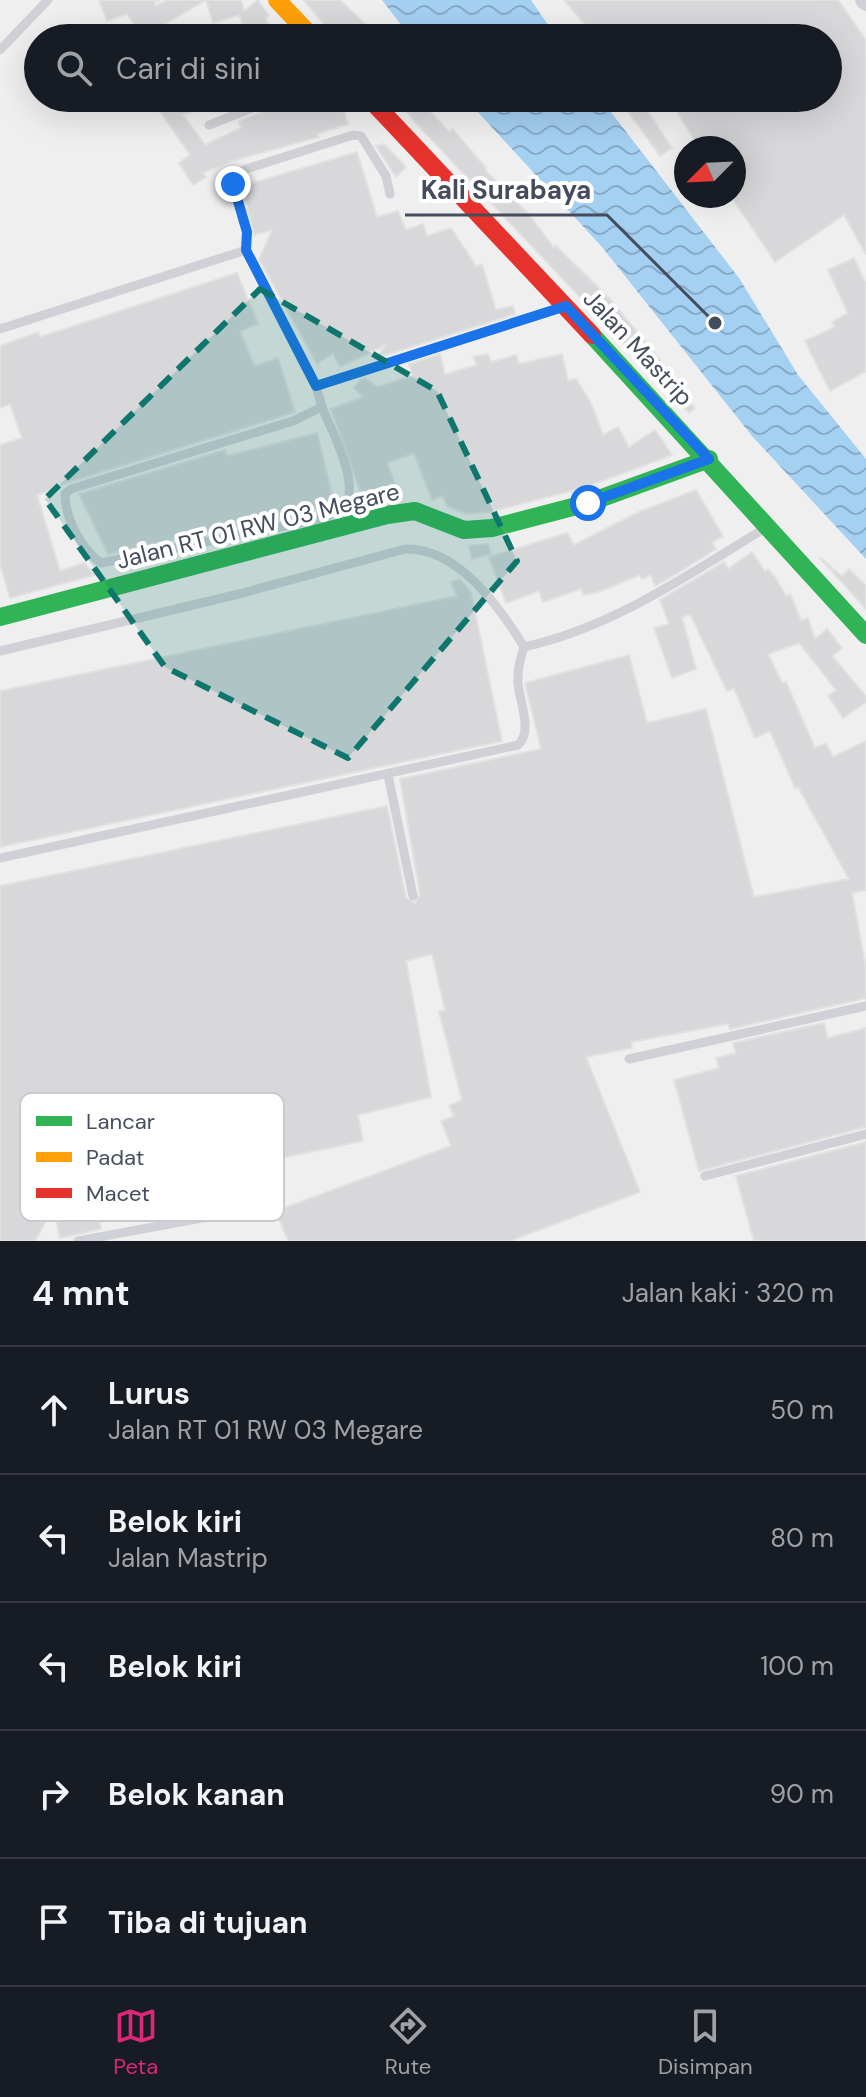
<!DOCTYPE html>
<html lang="id">
<head>
<meta charset="utf-8">
<style>
  body { margin:0; font-family:"DM Sans",sans-serif; background:#242831; color:#f1f3f6 }
  .compass { position:absolute; left:674px; top:136px; width:72px; height:72px; border-radius:50%; background:#171b24; box-shadow:0 8px 32px #0002; rotate:246deg }
  .stop { position:absolute; width:24px; height:24px; margin:-18px; border:6px solid #1a73e8; border-radius:50%; background:#fff }
  .stop.end { background:#1a73e8; border-color:#fff; box-shadow:0 2px 8px #0008 }
  .list { margin:0; padding:0; list-style:none }
  h2 { display:flex; justify-content:space-between; align-items:center; height:104px; margin:0; padding:0 32px; font-size:34px }
  h2 small { font-size:26px; font-weight:400; color:#9ea1a6 }
  .list li { display:grid; grid-template-columns:52px 1fr auto; gap:24px; align-items:center; box-sizing:border-box; height:128px; padding:0 32px; border-top:2px solid #363941 }
  .list b { display:block; font-size:30px; white-space:nowrap }
  .list p { margin:0; font-size:26px; white-space:nowrap; color:#9ea1a6 }
  .list em { font-size:26px; font-style:normal; color:#9ea1a6 }
  .icon { flex:none; width:44px; height:44px; fill:none; stroke:currentColor; stroke-width:2; stroke-linecap:round; stroke-linejoin:round }
  .map { position:relative; flex:none; width:866px; height:1241px; overflow:hidden }
  .search { position:absolute; background:#171b24; box-shadow:0 8px 32px #0002; left:24px; right:24px; top:24px; height:88px; display:flex; align-items:center; gap:20px; box-sizing:border-box; padding:0 28px; border-radius:44px; color:#9ea1a6; font-size:30px }
  .sheet { height:744px; background:#171b24 }
  nav { display:flex; justify-content:space-around; align-items:center; box-sizing:border-box; height:112px; border-top:2px solid #363941; background:#171b24; font-size:22px; color:#9ea1a6 }
  nav a { display:grid; justify-items:center; gap:4px }
  nav .on { color:#db2777 }
  .map>svg:first-child { display:block }
  .water { fill:url(#water-waves) }
  .building { fill:#d8d8db; stroke:#e1e1e2; stroke-width:2 }
  .lines { fill:none; stroke-linecap:round; stroke-linejoin:round }
  .lane { stroke:#d0d1d6; stroke-width:9 }
  .street { stroke:#d0d1d6; stroke-width:18 }
  .fast { stroke:#30b455; stroke-width:18 }
  .slow { stroke:#ff9f0a; stroke-width:18 }
  .jam { stroke:#e5322d; stroke-width:18 }
  .route { stroke:#1a73e8; stroke-width:10 }
  .marked { fill:#0f766e; fill-opacity:0.2; stroke:#0f766e; stroke-width:6; stroke-dasharray:16 10; stroke-linejoin:round }
  .labels { text-anchor:middle; stroke-width:8; stroke-linejoin:round; paint-order:stroke }
  .street-label { font-size:24px; fill:#454d5d; stroke:#fff }
  .key { fill:#fff; stroke:#c7cace; stroke-width:2 }
  .key-label { font-size:22px; fill:#454d5d }
  .leader { fill:none; stroke:#454d5d; stroke-width:3 }
  .callout-dot { fill:#454d5d; stroke:#fff; stroke-width:3 }
  .callout-label { font-size:26px; text-anchor:middle; font-weight:bold; fill:#454d5d; stroke:#fff; stroke-width:8; stroke-linejoin:round; paint-order:stroke }
</style>
</head>
<body>
<div class="map">
<svg width="866" height="1241" viewBox="0 0 866 1241">
  <defs>
    <pattern id="water-waves" width="16" height="10" patternUnits="userSpaceOnUse" patternTransform="scale(2)"><rect width="16" height="10" fill="#a4d0f2"/><path d="M0 5q4-4 8 0t8 0" fill="none" stroke="#87abc7"/></pattern>
  </defs>
  <rect width="100%" height="100%" fill="#f0efef"/>
  <!-- water -->
  <g class="water">
    <path d="M382 0H531L557 38H411Z"/>
    <path d="M465 98H600L739 278 798 375 866 459V559L752 436 602 247Z"/>
  </g>
  <!-- building -->
  <g class="building">
    <path d="M99 0H160L154 3 156 6 167 0H241L244 11 258 0 269 16 266 18 274 38H248L239 15 213 23 206 0 162 26 169 38H143L127 14 107 21Z"/>
    <path d="M304 0H340L380 38H335Z"/>
    <path d="M564 0H838L866 40V255L844 215 775 262 734 201V148H699L669 98H828V38H596Z"/>
    <path d="M151 98H225L183 115 205 145 241 128 239 121 281 105 285 98H320L328 110 342 106 348 124 317 134 319 137 228 162 203 173 206 177 193 185 179 163 190 155Z"/>
    <path d="M414 98H418L449 132 453 129 486 168 485 170 528 213 554 248 556 246 610 299 673 376 668 381 695 408 689 413 414 121 404 108Z"/>
    <path d="M629 98H639L672 148 660 156 622 103Z"/>
    <path d="M384 144 406 167 396 177 376 146Z"/>
    <path d="M357 152 377 217 398 211 406 230 423 224 427 236 451 228 476 266 482 265 496 310 513 306 515 314 376 358 386 345 340 367 333 353 317 364 259 259 272 230 254 235 242 186Z"/>
    <path d="M854 258 866 284V371L830 391 805 341 835 327 832 322 848 313 828 270Z"/>
    <path d="M237 273 258 324 240 331 254 366 278 358 295 412 69 482 37 495 60 571 84 563 95 575 10 598 0 564V445L22 438 10 404 0 408V346L38 332 40 337Z"/>
    <path d="M440 354 445 374 477 365 473 357 488 354 491 362 516 355 519 364 562 354 568 381 576 379 591 403 603 435 618 427 629 447 655 430 672 455 583 488 489 512 466 514 447 506 443 496 432 500 414 453 387 463 400 497 365 504 331 409 363 397 354 388 360 380 365 378 377 387 412 376 409 364Z"/>
    <path d="M317 433 334 503 108 554 79 494 225 450 227 456Z"/>
    <path d="M696 490 723 536 712 542 716 549 676 574 655 586 651 575 642 579 640 575 598 592 584 595 581 589 543 602 539 591 506 603 489 557 567 533 574 545 641 511Z"/>
    <path d="M488 544 491 554 472 559 469 546Z"/>
    <path d="M752 552 765 571 768 569 775 577 786 596 790 594 801 620 808 618 815 639 827 629 842 648 832 656 866 696V702L843 718 828 696 836 690 799 643 768 654 782 683 786 682 815 748 826 743 833 757 866 741V890L852 893 866 968V998L730 1029 728 1024 631 1042 632 1048 586 1057 640 1192 510 1241H288L276 1211 451 1146 441 1121 454 1116 449 1106 462 1100 439 1012 445 1010 432 954 406 961 431 1097 358 1115 363 1141 224 1170 227 1194 140 1212 134 1176 59 1190 60 1195 35 1241H0V886L387 806 406 898 415 903 420 894 400 779 541 749 525 683 629 655 647 723 706 709 754 897 849 879 798 787 795 788 770 731 755 738 734 688 727 691 690 614 682 617 696 669 672 678 654 628 669 624 660 600 724 562 728 569Z"/>
    <path d="M819 557 842 576 849 569 866 586V609Z"/>
    <path d="M460 579 471 593 502 741 0 847V691L457 596 451 582Z"/>
    <path d="M824 1023 828 1038 866 1028V1127L699 1171 674 1080 719 1068 716 1058 736 1053 733 1043Z"/>
    <path d="M866 1142V1241H754L736 1176Z"/>
    <path d="M97 1212 101 1229 60 1238 56 1220Z"/>
  </g>
  <g class="lines">
    <!-- lane -->
    <g class="lane">
      <path d="M0 50 48 0"/>
      <path d="M209 125 278 98"/>
      <path d="M246 250 247 232 233 180 236 174 246 169 353 135 361 136 386 176 390 194"/>
      <path d="M0 329 246 250 316 386 322 407 293 421 71 489 65 494C65 518 81 549 101 563L324 518C329 515 337 513 342 509 364 489 331 430 322 407"/>
      <path d="M316 386 560 308"/>
      <path d="M0 651 239 594 405 549C457 547 499 606 524 647"/>
      <path d="M388 775 413 896"/>
      <path d="M0 858 518 745C533 731 520 703 518 684 517 671 520 659 524 647 614 627 689 574 767 527"/>
      <path d="M629 1059 866 1006"/>
      <path d="M705 1176 866 1134"/>
      <path d="M78 1241 245 1210"/>
    </g>
    <!-- street -->
    <path class="street" d="M864 0 866 2"/>
    <!-- fast -->
    <g class="fast">
      <path d="M592 335 866 635"/>
      <path d="M0 617 387 515 415 511 464 530 492 528 588 503 709 459"/>
    </g>
    <!-- slow -->
    <path class="slow" d="M277 0 313 38"/>
    <!-- jam -->
    <path class="jam" d="M369 98 592 335"/>
  </g>
  <g class="lines">
    <!-- route -->
    <path class="route" d="M233 184 247 232 246 250 316 386 566 306 709 459 588 503"/>
  </g>
  <!-- marked area -->
  <path class="marked" d="M260 289 437 391 517 561 348 758 165 667 45 499Z"/>
  <g class="labels">
    <!-- street labels -->
    <g class="street-label">
      <text transform="translate(638 348) rotate(47)" y="8">Jalan Mastrip</text>
      <text transform="translate(258 526) rotate(-14)" y="8">Jalan RT 01 RW 03 Megare</text>
    </g>
  </g>
  <!-- legend -->
  <rect x="20" y="1093" width="264" height="128" rx="12" class="key"/>
  <rect x="36" y="1116" width="36" height="10" fill="#30b455"/>
  <rect x="36" y="1152" width="36" height="10" fill="#ff9f0a"/>
  <rect x="36" y="1188" width="36" height="10" fill="#e5322d"/>
  <g class="key-label">
    <text x="86" y="1129">Lancar</text>
    <text x="86" y="1165">Padat</text>
    <text x="86" y="1201">Macet</text>
  </g>
  <!-- callouts -->
  <path class="leader" d="M715 323L607 215H405"/>
  <circle class="callout-dot" cx="715" cy="323" r="8"/>
  <g class="callout-label">
    <text x="506" y="199">Kali Surabaya</text>
  </g>
</svg>
<svg class="compass" viewBox="-18 -18 36 36"><path d="M0-13l5 13h-10z" fill="#e53935"/><path d="M0 13l5-13h-10z" fill="#9ea1a6"/></svg>
<div class="stop" style="left:588px;top:503px"></div>
<div class="stop end" style="left:233px;top:184px"></div>
<div class="search"><svg class="icon" aria-label="search" viewBox="0 0 24 24"><circle cx="10" cy="10" r="6"/><path d="M15 15l6 6"/></svg>Cari di sini</div>
</div>
<section class="sheet">
<h2>4 mnt<small>Jalan kaki · 320 m</small></h2>
<ul class="list">
<li><svg class="icon" aria-label="ahead" viewBox="0 0 24 24"><path d="M12 20V5M6 11l6-6 6 6"/></svg><div><b>Lurus</b><p>Jalan RT 01 RW 03 Megare</p></div><em>50 m</em></li>
<li><svg class="icon" aria-label="left" viewBox="0 0 24 24"><path d="M17 20v-9H6M10 6l-5 5 5 5"/></svg><div><b>Belok kiri</b><p>Jalan Mastrip</p></div><em>80 m</em></li>
<li><svg class="icon" aria-label="left" viewBox="0 0 24 24"><path d="M17 20v-9H6M10 6l-5 5 5 5"/></svg><div><b>Belok kiri</b></div><em>100 m</em></li>
<li><svg class="icon" aria-label="right" viewBox="0 0 24 24"><path d="M7 20v-9h11M14 6l5 5-5 5"/></svg><div><b>Belok kanan</b></div><em>90 m</em></li>
<li><svg class="icon" aria-label="arrive" viewBox="0 0 24 24"><path d="M6 21V4h12l-3 4 3 4H6"/></svg><div><b>Tiba di tujuan</b></div></li>
</ul>
</section>
<nav>
<a class="on"><svg class="icon" aria-label="map" viewBox="0 0 24 24"><path d="M3 6l6-2 6 2 6-2v14l-6 2-6-2-6 2zM9 4v14M15 6v14"/></svg>Peta</a>
<a><svg class="icon" aria-label="directions" viewBox="0 0 24 24"><path d="M12 3l9 9-9 9-9-9zM9 14v-3h6M13 9l2 2-2 2"/></svg>Rute</a>
<a><svg class="icon" aria-label="saved" viewBox="0 0 24 24"><path d="M7 4h10v16l-5-4-5 4z"/></svg>Disimpan</a>
</nav>
</body>
</html>
